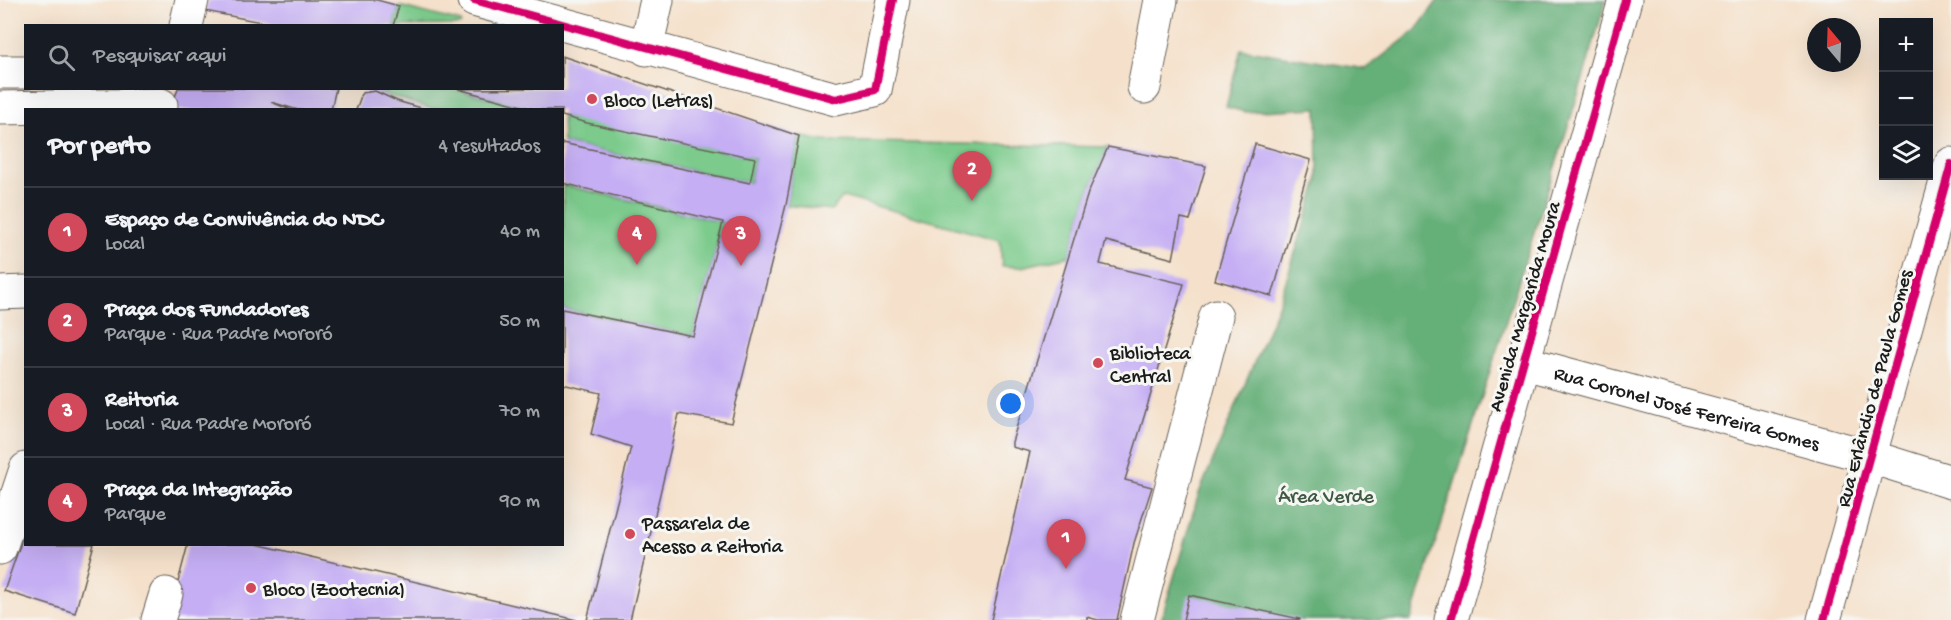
<!DOCTYPE html>
<html lang="pt">
<head>
<meta charset="utf-8">
<style>
  body { margin:0; font-family:"Gochi Hand",sans-serif; background:#242831; color:#f1f3f6 }
  .controls { position:absolute; right:18px; top:18px; display:grid; overflow:hidden; border-radius:0px; box-shadow:0 6px 24px #0002 }
  .controls button { width:54px; height:54px; display:grid; place-items:center; padding:0; border:0; border-bottom:2px solid #363941; background:#171b24; color:#f1f3f6; font:30px sans-serif }
  .compass { position:absolute; left:1807px; top:18px; width:54px; height:54px; border-radius:50%; background:#171b24; box-shadow:0 6px 24px #0002; rotate:341deg }
  .you { position:absolute; left:1011px; top:404px; width:21px; height:21px; margin:-15px; border:4px solid #fff; border-radius:50%; background:#1a73e8; box-shadow:0 0 0 9px #1a73e833 }
  .badge { display:grid; place-items:center; width:39px; height:39px; border-radius:50%; background:#d1495b; color:#fff; font-size:20px; font-weight:700 }
  .pin { position:absolute; translate:-50% -50px; filter:drop-shadow(0 2px 3px #0008) }
  .pin::after { content:''; position:absolute; top:32px; width:21px; height:18px; background:inherit; clip-path:polygon(0 0,100% 0,50% 100%) }
  .list { margin:0; padding:0; list-style:none }
  h2 { display:flex; justify-content:space-between; align-items:center; height:78px; margin:0; padding:0 24px; font-size:26px }
  h2 small { font-size:20px; font-weight:400; color:#9ea1a6 }
  .list li { display:grid; grid-template-columns:39px 1fr auto; gap:18px; align-items:center; box-sizing:border-box; height:90px; padding:0 24px; border-top:2px solid #363941 }
  .list b { display:block; font-size:22px; white-space:nowrap }
  .list p { margin:0; font-size:20px; white-space:nowrap; color:#9ea1a6 }
  .list em { font-size:20px; font-style:normal; color:#9ea1a6 }
  .icon { flex:none; width:33px; height:33px; fill:none; stroke:currentColor; stroke-width:2; stroke-linecap:round; stroke-linejoin:round }
  .map { position:relative; flex:none; width:1951px; height:620px; overflow:hidden }
  .search { position:absolute; background:#171b24; box-shadow:0 6px 24px #0002; left:24px; top:24px; width:540px; height:66px; display:flex; align-items:center; gap:15px; box-sizing:border-box; padding:0 21px; border-radius:0px; color:#9ea1a6; font-size:22px }
  .panel { position:absolute; background:#171b24; box-shadow:0 6px 24px #0002; left:24px; top:108px; width:540px; height:438px; border-radius:0px }
  .map>svg:first-child { display:block }
  .green { fill:#7ccb8c; stroke:#4c7454; stroke-width:1.5 }
  .forest { fill:#65af78; stroke:#40664a; stroke-width:1.5 }
  .building { fill:#c5aef4 }
  .lines { fill:none; stroke-linecap:round; stroke-linejoin:round }
  .minor-casing { stroke:#686159; stroke-width:35 }
  .major-casing { stroke:#686159; stroke-width:35 }
  .minor { stroke:#fff; stroke-width:33 }
  .major { stroke:#fff; stroke-width:33 }
  .cycleway-casing { stroke:#f6f6f2; stroke-width:11 }
  .cycleway { stroke:#d6006c; stroke-width:8 }
  .poi-dot { fill:#d1495b; stroke:#f6f6f2; stroke-width:2 }
  .labels { text-anchor:middle; stroke-width:6; stroke-linejoin:round; paint-order:stroke }
  .poi-label { font-size:20px; fill:#1c1c1c; stroke:#f6f6f2; text-anchor:start }
  .street-label { font-size:20px; fill:#1c1c1c; stroke:#f6f6f2 }
  .park-label { font-size:20px; fill:#3e5943; stroke:#f6f6f2 }
</style>
</head>
<body>
<div class="map">
<svg width="1951" height="620" viewBox="0 0 1951 620">
  <rect width="100%" height="100%" fill="#f6f6f2"/>
  <filter id="ink" filterUnits="userSpaceOnUse"><feTurbulence type="fractalNoise" baseFrequency=".0167" numOctaves="2"/><feDisplacementMap in="SourceGraphic" scale="12" xChannelSelector="R" yChannelSelector="G"/><feConvolveMatrix kernelMatrix="1 2 1 2 8 2 1 2 1" color-interpolation-filters="sRGB"/></filter>
  <filter id="wash" filterUnits="userSpaceOnUse"><feTurbulence type="fractalNoise" baseFrequency=".008" numOctaves="4" result="noise"/><feDisplacementMap in="SourceGraphic" scale="24" xChannelSelector="R" yChannelSelector="G"/><feGaussianBlur stdDeviation="1.35" result="paint"/><feColorMatrix in="noise" values="0 0 0 0 0 0 0 0 0 0 0 0 0 0 0 0 0 1.4 0 .05"/><feComposite in="paint" operator="in"/></filter>
  <g filter="url(#wash)">
    <rect width="100%" height="100%" fill="#f5e1cb"/>
    <!-- green -->
    <g class="green">
      <path d="M399 6 461 22 460 25 393 26Z"/>
      <path d="M376 88 454 89 536 109H432L375 91Z"/>
      <path d="M562 116 755 158 750 183 563 143Z"/>
      <path d="M799 136 823 141 1108 147 1088 193 1069 256 1021 267 1002 266 1000 240 843 197 831 210 786 205Z"/>
      <path d="M563 185 723 222 693 336 563 309Z"/>
    </g>
    <!-- forest -->
    <path class="forest" d="M1438 0H1606L1583 79 1411 620H1161L1199 493 1278 306 1318 181 1317 108 1245 112 1226 107 1241 49 1366 69 1416 30Z"/>
    <g id="blocks">
      <!-- building -->
      <g class="building">
        <path d="M209 0H377L399 6 393 26H281L205 11Z"/>
        <path d="M562 56 799 136 786 205 731 423 679 414 630 620H587L631 447 591 434 601 393 562 384V309L693 336 723 222 562 183V143L750 183 755 158 587 123 562 116V110H537L458 89 562 88Z"/>
        <path d="M178 88H336L331 110H298L271 102 291 110H171Z"/>
        <path d="M375 91 397 101 428 110H356L362 93Z"/>
        <path d="M1255 144 1311 160 1272 296 1215 280Z"/>
        <path d="M1108 147 1206 166 1190 220 1181 218 1173 259 1106 241 1100 264 1184 284 1125 480 1152 487 1134 543 1117 620H1098L1087 617V620H991L1030 452 1012 447V442L1088 193Z"/>
        <path d="M25 531 26 544H94L75 613 4 591Z"/>
        <path d="M188 544H256L577 620H168Z"/>
        <path d="M1189 595 1300 619V620H1183Z"/>
      </g>
    </g>
  </g>
  <g filter="url(#ink)">
    <use href="#blocks" fill-opacity="0" stroke="#686159" stroke-width="1.5"/>
    <g class="lines">
      <defs>
        <g id="minor">
          <path d="M474 0 836 99 875 90 893 0"/>
          <path d="M186 26 192 0"/>
          <path d="M646 49 657 0"/>
          <path d="M1144 87 1161 0"/>
          <path d="M0 293 26 292"/>
          <path id="s1" d="M1525 363 1871 457 1951 482"/>
          <path d="M158 620 166 594"/>
          <path d="M1137 620 1216 316"/>
          <path d="M1451 620 1625 0"/>
          <path d="M1824 620 1951 164"/>
        </g>
        <g id="major">
          <path d="M0 72H26"/>
          <path d="M0 108 161 105"/>
          <path d="M0 548 26 469"/>
        </g>
      </defs>
      <!-- minor casing -->
      <use href="#minor" class="minor-casing"/>
      <!-- major casing -->
      <use href="#major" class="major-casing"/>
      <!-- minor -->
      <use href="#minor" class="minor"/>
      <!-- major -->
      <use href="#major" class="major"/>
      <defs>
        <g id="cycleway">
          <path d="M474 0 836 99 875 90 893 0"/>
          <path d="M1451 620 1625 0"/>
          <path d="M1824 620 1951 164"/>
        </g>
      </defs>
      <!-- cycleway casing -->
      <use href="#cycleway" class="cycleway-casing"/>
      <!-- cycleway -->
      <use href="#cycleway" class="cycleway"/>
    </g>
  </g>
  <!-- markers -->
  <g class="poi-dot">
    <circle cx="592" cy="99" r="6"/>
    <circle cx="1098" cy="363" r="6"/>
    <circle cx="630" cy="534" r="6"/>
    <circle cx="251" cy="588" r="6"/>
  </g>
  <g class="labels">
    <!-- poi labels -->
    <g class="poi-label">
      <text x="604" y="106">Bloco (Letras)</text>
      <text x="1110" y="359">Biblioteca<tspan x="1110" dy="23">Central</tspan></text>
      <text x="642" y="529">Passarela de<tspan x="642" dy="23">Acesso a Reitoria</tspan></text>
      <text x="263" y="595">Bloco (Zootecnia)</text>
    </g>
    <!-- street labels -->
    <g class="street-label">
      <text transform="translate(1523 306) rotate(-74)" y="7">Avenida Margarida Moura</text>
      <text transform="translate(1873 388) rotate(-75)" y="7">Rua Erlândio de Paula Gomes</text>
      <text dy="7" stroke="none"><textPath href="#s1" startOffset="168">Rua Coronel José Ferreira Gomes</textPath></text>
    </g>
    <!-- park labels -->
    <g class="park-label">
      <text x="1326" y="502">Área Verde</text>
    </g>
  </g>
</svg>
<div class="controls">
<button>+</button>
<button>−</button>
<button><svg class="icon" aria-label="layers" viewBox="0 0 24 24"><path d="M12 4l9 5-9 5-9-5zM3 14l9 5 9-5"/></svg></button>
</div>
<svg class="compass" viewBox="-18 -18 36 36"><path d="M0-13l5 13h-10z" fill="#e53935"/><path d="M0 13l5-13h-10z" fill="#9ea1a6"/></svg>
<div class="you"></div>
<div class="pin badge" style="left:1066px;top:569px">1</div>
<div class="pin badge" style="left:972px;top:201px">2</div>
<div class="pin badge" style="left:741px;top:266px">3</div>
<div class="pin badge" style="left:637px;top:265px">4</div>
<div class="search"><svg class="icon" aria-label="search" viewBox="0 0 24 24"><circle cx="10" cy="10" r="6"/><path d="M15 15l6 6"/></svg>Pesquisar aqui</div>
<section class="panel">
<h2>Por perto<small>4 resultados</small></h2>
<ul class="list">
<li><span class="badge">1</span><div><b>Espaço de Convivência do NDC</b><p>Local</p></div><em>40 m</em></li>
<li><span class="badge">2</span><div><b>Praça dos Fundadores</b><p>Parque · Rua Padre Mororó</p></div><em>50 m</em></li>
<li><span class="badge">3</span><div><b>Reitoria</b><p>Local · Rua Padre Mororó</p></div><em>70 m</em></li>
<li><span class="badge">4</span><div><b>Praça da Integração</b><p>Parque</p></div><em>90 m</em></li>
</ul>
</section>
</div>
</body>
</html>
